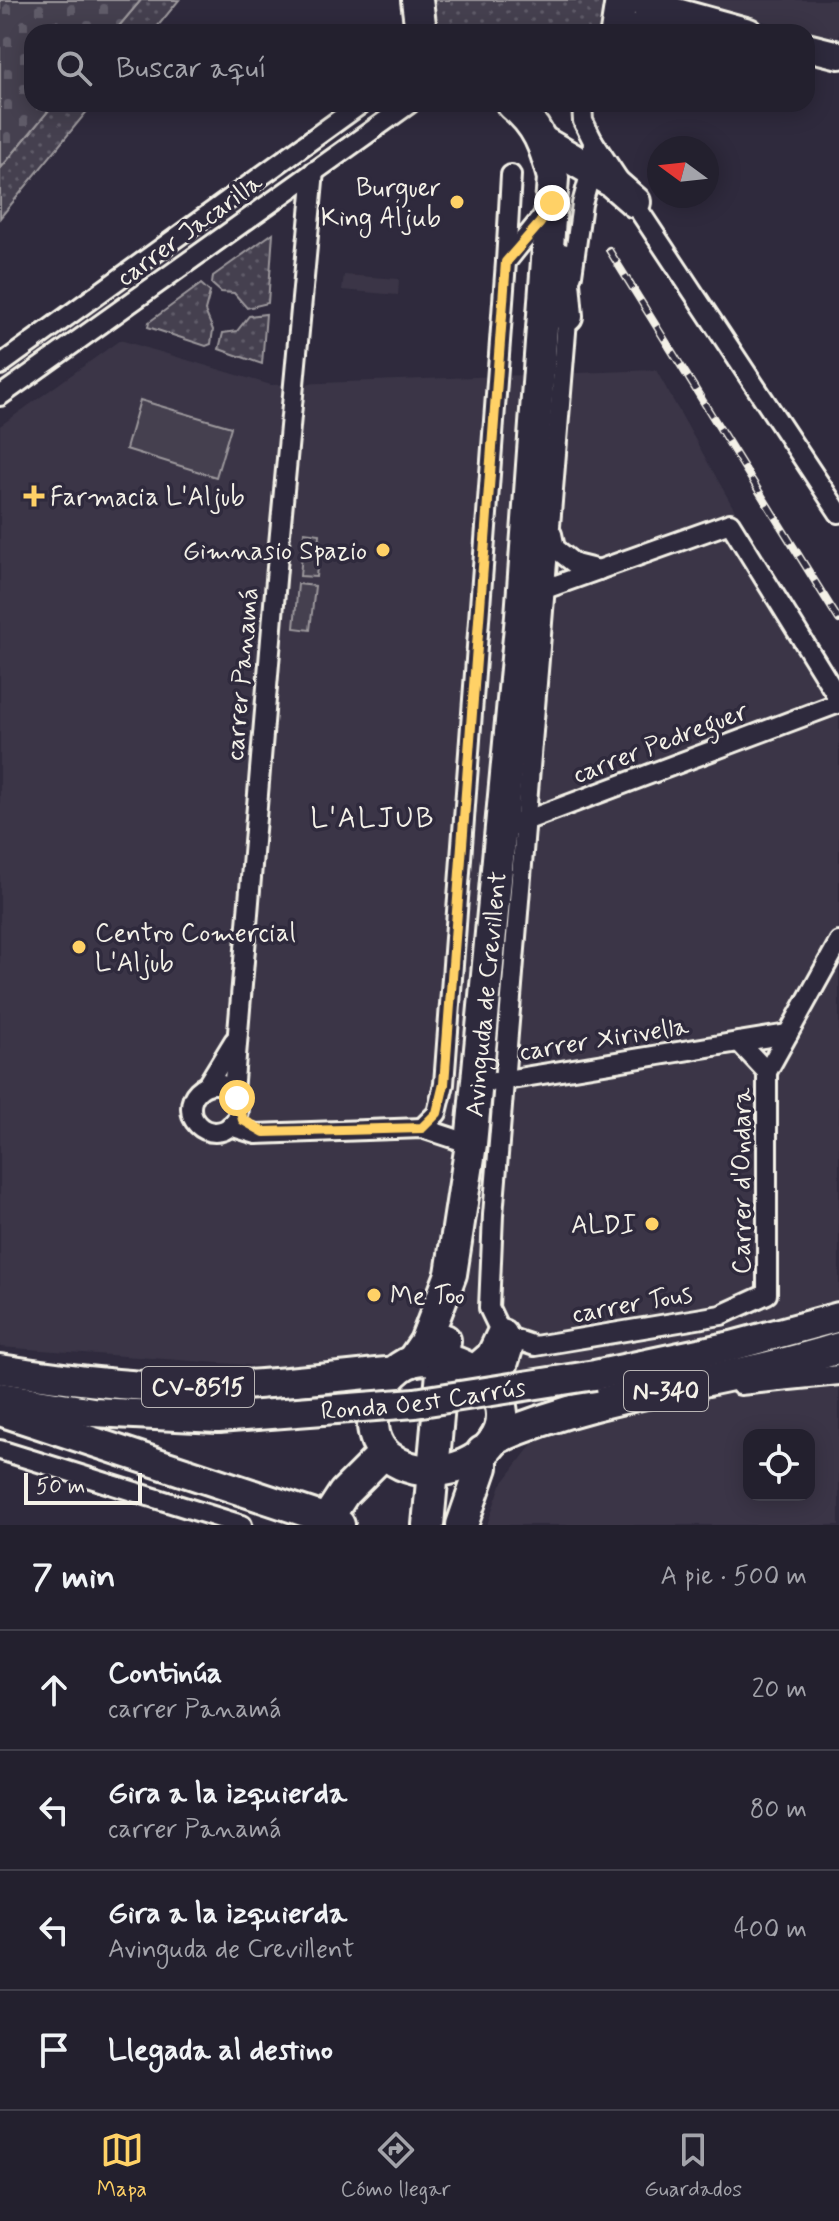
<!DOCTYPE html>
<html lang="es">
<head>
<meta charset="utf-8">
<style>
  body { margin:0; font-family:Mynerve,sans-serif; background:#2b2836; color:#f1f3f6 }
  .controls { position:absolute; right:24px; bottom:24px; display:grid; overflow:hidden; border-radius:16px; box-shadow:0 4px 20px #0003 }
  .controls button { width:72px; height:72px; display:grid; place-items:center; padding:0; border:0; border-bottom:2px solid #403e4a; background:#23202e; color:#f1f3f6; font:40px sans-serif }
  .compass { position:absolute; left:647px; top:136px; width:72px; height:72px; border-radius:50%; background:#23202e; box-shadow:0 4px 20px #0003; rotate:285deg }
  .scale { position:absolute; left:24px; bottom:20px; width:118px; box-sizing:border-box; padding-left:8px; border:4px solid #f4f1e8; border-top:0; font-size:22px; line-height:28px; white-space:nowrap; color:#f4f1e8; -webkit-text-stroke:6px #2f2a3d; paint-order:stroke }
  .stop { position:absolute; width:24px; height:24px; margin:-18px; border:6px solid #ffd166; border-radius:50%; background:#fff }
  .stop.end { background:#ffd166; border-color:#fff; box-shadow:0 2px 8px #0008 }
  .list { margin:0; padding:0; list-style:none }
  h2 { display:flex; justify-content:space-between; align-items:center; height:104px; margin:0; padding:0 32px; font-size:34px }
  h2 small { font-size:26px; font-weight:400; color:#a3a3aa }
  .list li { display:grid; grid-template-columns:52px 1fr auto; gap:24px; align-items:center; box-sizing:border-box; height:120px; padding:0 32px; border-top:2px solid #403e4a }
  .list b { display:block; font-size:30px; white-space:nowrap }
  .list p { margin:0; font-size:26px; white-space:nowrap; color:#a3a3aa }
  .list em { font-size:26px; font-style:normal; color:#a3a3aa }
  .icon { flex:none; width:44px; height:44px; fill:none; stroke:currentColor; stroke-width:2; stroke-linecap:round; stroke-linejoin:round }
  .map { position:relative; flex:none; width:839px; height:1525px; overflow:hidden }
  .search { position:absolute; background:#23202e; box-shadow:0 4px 20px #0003; left:24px; right:24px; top:24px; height:88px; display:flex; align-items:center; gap:20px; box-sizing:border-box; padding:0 28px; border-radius:24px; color:#a3a3aa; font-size:30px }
  .sheet { height:584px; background:#23202e }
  nav { display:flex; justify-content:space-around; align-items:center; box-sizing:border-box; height:112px; border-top:2px solid #403e4a; background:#23202e; font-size:22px; color:#a3a3aa }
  nav a { display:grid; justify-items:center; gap:4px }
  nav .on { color:#ffd166 }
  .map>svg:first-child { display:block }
  .built { fill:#3b3647; fill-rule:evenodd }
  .grass { fill:url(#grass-dots); stroke:#9c989c; stroke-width:2 }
  .cemetery { fill:url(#cemetery-stones); stroke:#9c989c; stroke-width:2 }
  .pitch { fill:#454050; stroke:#9c989c; stroke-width:2 }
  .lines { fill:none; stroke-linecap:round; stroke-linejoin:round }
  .minor-casing { stroke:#f4f1e8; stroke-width:24 }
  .secondary-casing { stroke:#f4f1e8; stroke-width:32 }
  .primary-casing { stroke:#f4f1e8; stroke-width:34 }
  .trunk-casing { stroke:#f4f1e8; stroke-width:36 }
  .minor { stroke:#2f2a3d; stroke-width:18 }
  .secondary { stroke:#2f2a3d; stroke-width:26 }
  .primary { stroke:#2f2a3d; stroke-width:28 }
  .trunk { stroke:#2f2a3d; stroke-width:30 }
  .rail-casing { stroke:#f4f1e8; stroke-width:8 }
  .rail { stroke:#2f2a3d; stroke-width:5; stroke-dasharray:15; stroke-linecap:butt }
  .primary-bridge-casing { stroke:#f4f1e8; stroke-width:34; stroke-linecap:butt }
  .primary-bridge { stroke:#2f2a3d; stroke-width:28 }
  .route { stroke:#ffd166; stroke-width:10 }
  .poi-dot { fill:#ffd166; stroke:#2f2a3d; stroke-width:3 }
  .labels { text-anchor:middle; stroke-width:7; stroke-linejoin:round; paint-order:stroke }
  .shield { fill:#2f2a3d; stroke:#b9b5b5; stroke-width:2 }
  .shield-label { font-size:24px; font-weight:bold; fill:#f4f1e8 }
  .poi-label { font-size:26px; fill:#f4f1e8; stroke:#2f2a3d; text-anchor:end }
  .street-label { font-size:26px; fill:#f4f1e8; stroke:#2f2a3d }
  .neighbourhood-label { font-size:28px; letter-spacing:2px; fill:#f4f1e8; stroke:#2f2a3d }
</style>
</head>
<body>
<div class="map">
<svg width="839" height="1525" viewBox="0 0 839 1525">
  <defs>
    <pattern id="grass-dots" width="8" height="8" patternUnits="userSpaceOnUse" patternTransform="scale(2)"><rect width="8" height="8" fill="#454050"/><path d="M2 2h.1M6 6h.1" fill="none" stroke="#605c69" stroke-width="1.8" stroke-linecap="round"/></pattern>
    <pattern id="cemetery-stones" width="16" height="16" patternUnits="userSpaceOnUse" patternTransform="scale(2)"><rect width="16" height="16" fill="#454050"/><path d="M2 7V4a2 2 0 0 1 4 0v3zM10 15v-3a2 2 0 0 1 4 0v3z" fill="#605c69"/></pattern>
  </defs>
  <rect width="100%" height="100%" fill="#2f2a3d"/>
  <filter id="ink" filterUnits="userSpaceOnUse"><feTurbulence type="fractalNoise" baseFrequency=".0125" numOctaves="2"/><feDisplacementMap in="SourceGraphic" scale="16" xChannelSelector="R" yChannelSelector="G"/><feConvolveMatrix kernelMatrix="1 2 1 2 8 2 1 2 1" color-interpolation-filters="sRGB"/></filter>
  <g filter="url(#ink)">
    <!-- built -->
    <g class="built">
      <path d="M672 0H839V42L807 32Z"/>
      <path d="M344 275 399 279 398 295 342 290Z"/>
      <path d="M120 340 271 385 656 370 839 696V1310L603 1363 452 1380 0 1347V426Z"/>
      <path d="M839 1367V1525H487L501 1485 533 1443 568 1422ZM749 1435H809V1495H749Z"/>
    </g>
    <!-- grass -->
    <g class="grass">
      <path d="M141 0H179L153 32H114Z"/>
      <path d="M431 0H610L604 32H436Z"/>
      <path d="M54 104H93L0 218V169Z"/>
      <path d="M273 233 268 303 247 308 234 293 221 292 212 284 213 276Z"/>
      <path d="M201 284 210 292 205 311 213 330 211 344 206 346 148 327 149 322Z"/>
      <path d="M266 314 262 364 219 349 223 333 237 331 249 316Z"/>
    </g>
    <!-- cemetery -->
    <path class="cemetery" d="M0 0H141L114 32H32V104H54L0 169Z"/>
    <!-- pitch -->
    <g class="pitch">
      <path d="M140 400 231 427 216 477 126 449Z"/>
      <path d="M304 532 320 534 316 577 300 576Z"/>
      <path d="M298 584 315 586 310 630 294 628Z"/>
    </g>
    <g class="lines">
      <defs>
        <g id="minor">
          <path d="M593 141 839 513"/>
          <path d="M506 262 511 175"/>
          <path d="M572 275 582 204 592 168 593 141 583 121 582 104"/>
          <path d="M568 308 493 1215 489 1308 502 1335 535 1346 721 1315 767 1294V1072L839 942"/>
          <path d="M0 365 361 104"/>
          <path d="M0 396 409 104"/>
          <path d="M552 534 555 548 575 564 599 570"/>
          <path d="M545 589 730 523 839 699"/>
          <path d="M514 825 839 703"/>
          <path d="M739 1042 767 1072"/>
          <path d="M494 1082 788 1034"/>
          <circle cx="215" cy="1108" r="24"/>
          <path d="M207 1085 234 1041"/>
          <path d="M233 1092 279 544 314 171"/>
          <path d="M230 1126 256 1134 422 1128 471 1144"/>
          <path d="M422 1128 437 1113 444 1084 506 262 547 211"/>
          <path d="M740 1385 839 1375"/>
          <path d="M498 1397 516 1340"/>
          <path d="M0 1450 242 1525"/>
        </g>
        <g id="secondary">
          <path d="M633 0 749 32"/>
          <path d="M624 32 646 24 677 32"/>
          <path d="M807 47 839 55"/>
        </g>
        <g id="primary">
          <path d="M0 1369C61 1378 122 1387 183 1387 254 1387 326 1378 397 1371"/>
          <path d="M595 1375 732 1346 839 1317"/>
          <path d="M1 1397 93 1412 218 1418"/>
          <path d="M0 1411 327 1519"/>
        </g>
        <g id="trunk">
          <path d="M417 0 421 32"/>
          <path d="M616 32 621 0"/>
          <path d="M545 143 612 182 635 202"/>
          <path d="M562 259 567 316"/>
          <path d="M443 1359C479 1365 521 1403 493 1442 469 1474 420 1480 389 1457 357 1433 377 1373 412 1361 422 1358 433 1359 443 1359Z"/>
          <path id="s1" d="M412 1361 425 1342 451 1274 471 1144 521 616 553 178C545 146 538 125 512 104"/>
          <path d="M476 1370 492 1356 502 1335"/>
          <path d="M495 1439C604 1390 726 1384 839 1348"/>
          <path d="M339 1525 327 1519 344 1493 384 1453"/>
          <path d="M428 1525 445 1340"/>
          <path d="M462 1525 482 1467V1452"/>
        </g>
      </defs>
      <!-- minor casing -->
      <use href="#minor" class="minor-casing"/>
      <!-- secondary casing -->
      <use href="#secondary" class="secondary-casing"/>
      <!-- primary casing -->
      <use href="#primary" class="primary-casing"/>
      <!-- trunk casing -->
      <use href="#trunk" class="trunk-casing"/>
      <!-- minor -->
      <use href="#minor" class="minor"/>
      <!-- secondary -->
      <use href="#secondary" class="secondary"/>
      <!-- primary -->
      <use href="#primary" class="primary"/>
      <!-- trunk -->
      <use href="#trunk" class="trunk"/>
      <defs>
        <path id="rail" d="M609 250 839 620"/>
      </defs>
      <!-- rail casing -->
      <use href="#rail" class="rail-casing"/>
      <!-- rail -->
      <use href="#rail" class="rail"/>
      <defs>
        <g id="primary-bridge">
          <path id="s2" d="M218 1418 415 1403 595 1375"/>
        </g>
      </defs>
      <!-- primary-bridge casing -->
      <use href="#primary-bridge" class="primary-bridge-casing"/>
      <!-- primary-bridge -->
      <use href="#primary-bridge" class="primary-bridge"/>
    </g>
  </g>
  <g class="lines" filter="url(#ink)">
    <!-- route -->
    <path class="route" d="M237 1098 243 1120 264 1132 422 1128 437 1113 444 1084 506 262 540 223 552 203"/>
  </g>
  <!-- markers -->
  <g class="poi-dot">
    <circle cx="457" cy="202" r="8"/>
    <path d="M30 484h8v8h8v8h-8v8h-8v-8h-8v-8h8z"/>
    <circle cx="383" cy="550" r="8"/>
    <circle cx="79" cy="947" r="8"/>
    <circle cx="652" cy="1224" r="8"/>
    <circle cx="374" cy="1295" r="8"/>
  </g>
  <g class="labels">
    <!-- shield labels -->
    <g class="shield">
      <rect x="142" y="1367" width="112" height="40" rx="6"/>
      <rect x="624" y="1371" width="84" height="40" rx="6"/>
    </g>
    <g class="shield-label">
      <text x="198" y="1395">CV-8515</text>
      <text x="666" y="1399">N-340</text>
    </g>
    <!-- poi labels -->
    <g class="poi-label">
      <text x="441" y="196">Burguer<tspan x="441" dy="30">King Aljub</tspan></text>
      <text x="50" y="505" text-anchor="start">Farmacia L'Aljub</text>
      <text x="367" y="559">Gimnasio Spazio</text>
      <text x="95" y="941" text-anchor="start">Centro Comercial<tspan x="95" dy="30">L'Aljub</tspan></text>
      <text x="636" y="1233">ALDI</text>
      <text x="390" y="1304" text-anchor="start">Me Too</text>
    </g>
    <!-- street labels -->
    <g class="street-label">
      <text transform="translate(189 229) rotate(-36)" y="9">carrer Jacarilla</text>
      <text transform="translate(241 674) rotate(-85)" y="9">carrer Panamá</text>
      <text transform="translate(660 742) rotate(-21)" y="9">carrer Pedreguer</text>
      <text dy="9" stroke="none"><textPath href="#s1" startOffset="378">Avinguda de Crevillent</textPath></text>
      <text transform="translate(604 1038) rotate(-9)" y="9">carrer Xirivella</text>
      <text transform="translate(741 1181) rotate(-90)" y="9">Carrer d'Ondara</text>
      <text transform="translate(632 1303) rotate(-10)" y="9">carrer Tous</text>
      <text dy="9" stroke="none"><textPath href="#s2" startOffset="206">Ronda Oest Carrús</textPath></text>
    </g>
    <!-- neighbourhood labels -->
    <g class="neighbourhood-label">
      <text x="373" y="827">L'ALJUB</text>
    </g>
  </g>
</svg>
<div class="controls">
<button><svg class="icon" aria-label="locate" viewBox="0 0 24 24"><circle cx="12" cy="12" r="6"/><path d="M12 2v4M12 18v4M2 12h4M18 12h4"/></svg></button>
</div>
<svg class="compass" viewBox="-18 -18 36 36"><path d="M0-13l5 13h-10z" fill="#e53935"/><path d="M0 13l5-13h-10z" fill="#a3a3aa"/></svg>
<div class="scale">50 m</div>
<div class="stop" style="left:237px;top:1098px"></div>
<div class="stop end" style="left:552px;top:203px"></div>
<div class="search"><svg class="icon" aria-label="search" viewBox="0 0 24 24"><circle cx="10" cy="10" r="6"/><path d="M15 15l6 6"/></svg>Buscar aquí</div>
</div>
<section class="sheet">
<h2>7 min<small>A pie · 500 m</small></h2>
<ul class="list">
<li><svg class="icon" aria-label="ahead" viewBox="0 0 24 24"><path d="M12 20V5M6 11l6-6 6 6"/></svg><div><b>Continúa</b><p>carrer Panamá</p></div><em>20 m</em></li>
<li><svg class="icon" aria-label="left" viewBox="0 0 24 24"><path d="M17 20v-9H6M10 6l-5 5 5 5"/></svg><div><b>Gira a la izquierda</b><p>carrer Panamá</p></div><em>80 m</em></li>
<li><svg class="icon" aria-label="left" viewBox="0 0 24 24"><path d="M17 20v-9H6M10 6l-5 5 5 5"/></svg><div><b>Gira a la izquierda</b><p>Avinguda de Crevillent</p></div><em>400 m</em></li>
<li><svg class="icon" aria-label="arrive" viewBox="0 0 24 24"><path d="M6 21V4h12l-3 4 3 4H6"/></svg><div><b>Llegada al destino</b></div></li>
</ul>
</section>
<nav>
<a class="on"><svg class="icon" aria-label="map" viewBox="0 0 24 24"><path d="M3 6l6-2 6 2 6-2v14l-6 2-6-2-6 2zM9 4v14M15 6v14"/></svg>Mapa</a>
<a><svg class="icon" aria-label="directions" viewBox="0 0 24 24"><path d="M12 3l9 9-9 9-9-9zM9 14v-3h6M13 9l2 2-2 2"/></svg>Cómo llegar</a>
<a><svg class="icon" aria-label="saved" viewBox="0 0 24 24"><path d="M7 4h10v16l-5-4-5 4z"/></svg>Guardados</a>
</nav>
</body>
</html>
